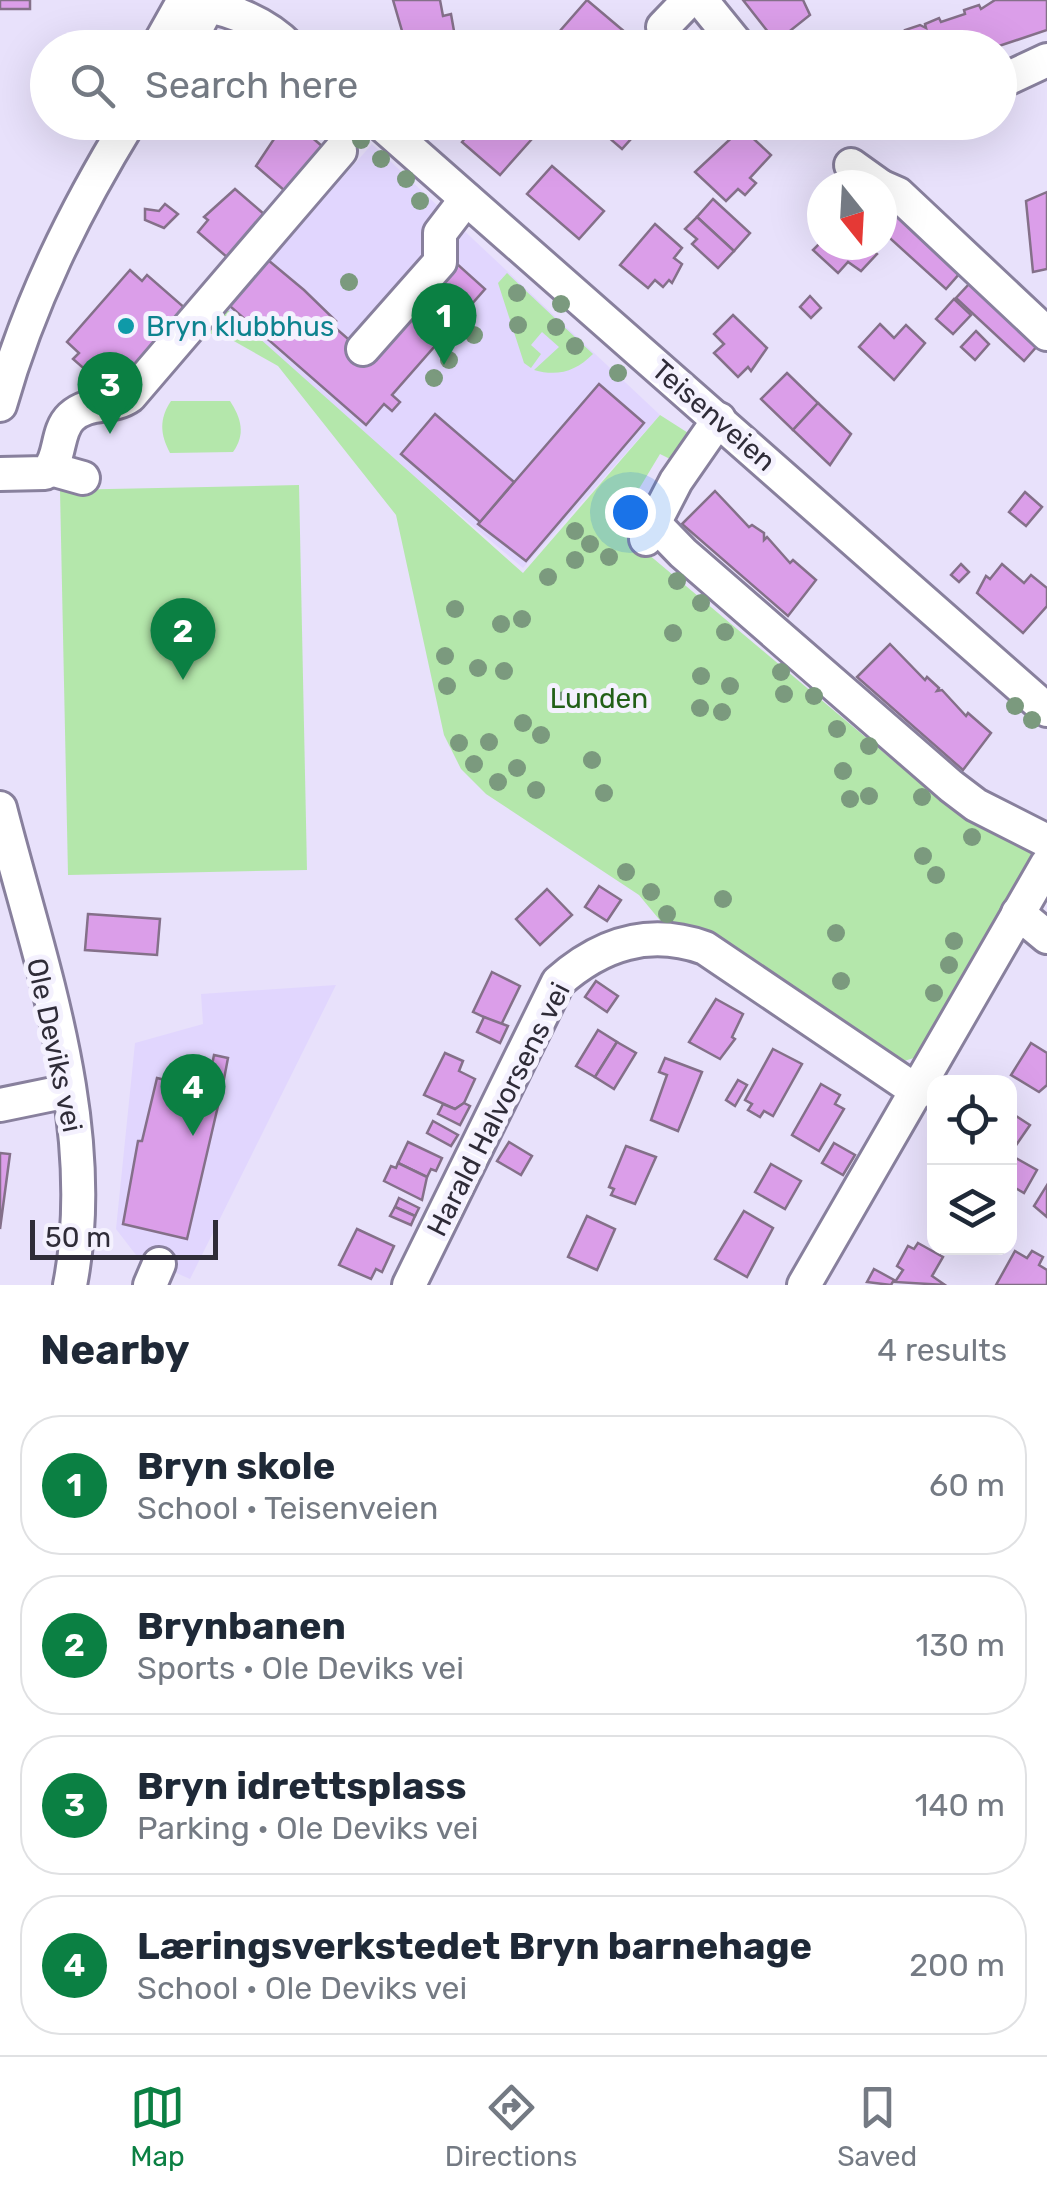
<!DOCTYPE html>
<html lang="en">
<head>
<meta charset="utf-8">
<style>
  body { margin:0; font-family:Rubik,sans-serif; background:#f2f2f3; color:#1f2937 }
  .controls { position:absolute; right:30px; bottom:30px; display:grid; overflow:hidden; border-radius:20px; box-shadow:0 10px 40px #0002 }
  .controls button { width:90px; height:90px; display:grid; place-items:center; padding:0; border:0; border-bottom:2px solid #e0e1e3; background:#fff; color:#1f2937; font:50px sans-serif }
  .compass { position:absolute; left:807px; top:170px; width:90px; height:90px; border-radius:50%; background:#fff; box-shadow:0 10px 40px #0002; rotate:162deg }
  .scale { position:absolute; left:30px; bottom:25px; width:188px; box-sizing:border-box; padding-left:10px; border:5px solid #2f2c38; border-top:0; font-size:28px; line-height:35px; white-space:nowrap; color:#2f2c38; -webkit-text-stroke:8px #f4f1fe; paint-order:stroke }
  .you { position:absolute; left:630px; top:512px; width:35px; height:35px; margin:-25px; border:8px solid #fff; border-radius:50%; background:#1a73e8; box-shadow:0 0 0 15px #1a73e833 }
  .badge { display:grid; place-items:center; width:65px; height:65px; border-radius:50%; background:#0b8043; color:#fff; font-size:32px; font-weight:700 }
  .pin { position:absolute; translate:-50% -82px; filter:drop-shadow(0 2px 5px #0008) }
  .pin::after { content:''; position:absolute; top:52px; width:35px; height:30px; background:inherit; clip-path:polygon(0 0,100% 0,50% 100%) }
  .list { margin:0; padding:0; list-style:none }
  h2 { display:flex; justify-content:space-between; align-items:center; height:130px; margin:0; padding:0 40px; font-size:42px }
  h2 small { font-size:32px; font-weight:400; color:#747a83 }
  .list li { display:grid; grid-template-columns:65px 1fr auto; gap:30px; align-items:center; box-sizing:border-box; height:140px; margin:0 20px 20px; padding:0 20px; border:2px solid #e0e1e3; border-radius:40px }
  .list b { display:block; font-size:38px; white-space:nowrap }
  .list p { margin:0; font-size:32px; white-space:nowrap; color:#747a83 }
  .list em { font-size:32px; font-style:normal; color:#747a83 }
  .icon { flex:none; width:55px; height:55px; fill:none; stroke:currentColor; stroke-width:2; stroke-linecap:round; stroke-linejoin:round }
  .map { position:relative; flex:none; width:1047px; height:1285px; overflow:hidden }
  .search { position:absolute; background:#fff; box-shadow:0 10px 40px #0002; left:30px; right:30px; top:30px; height:110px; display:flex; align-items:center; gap:25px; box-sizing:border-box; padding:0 35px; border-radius:55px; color:#747a83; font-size:38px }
  .sheet { height:770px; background:#fff }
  nav { display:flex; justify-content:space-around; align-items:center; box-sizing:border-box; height:140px; border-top:2px solid #e0e1e3; background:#fff; font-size:28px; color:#747a83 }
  nav a { display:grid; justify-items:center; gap:5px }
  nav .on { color:#0b8043 }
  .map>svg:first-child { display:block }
  .built { fill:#e1d6fe }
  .green { fill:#b4e7ab }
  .building { fill:#db9ee9; stroke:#847089; stroke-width:2.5 }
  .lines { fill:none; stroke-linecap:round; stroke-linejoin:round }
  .minor-casing { stroke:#88809d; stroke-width:38 }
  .minor { stroke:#fff; stroke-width:32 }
  .tree { fill:#7b9a7e }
  .culture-dot { fill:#0f9aa8; stroke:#f4f1fe; stroke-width:4 }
  .labels { text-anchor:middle; stroke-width:10; stroke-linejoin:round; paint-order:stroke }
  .culture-label { font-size:28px; fill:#0d838f; stroke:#f4f1fe; text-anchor:start }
  .street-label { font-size:28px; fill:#2f2c38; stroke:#f4f1fe }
  .park-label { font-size:28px; fill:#226017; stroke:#f4f1fe }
</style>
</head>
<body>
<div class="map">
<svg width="1047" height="1285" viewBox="0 0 1047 1285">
  <rect width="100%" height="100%" fill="#e8e1fb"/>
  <!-- built -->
  <g class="built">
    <path d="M372 144 660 415 523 568 222 315Z"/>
    <path d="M336 985 190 1279 136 1255 116 1229 135 1043 203 1024 201 994Z"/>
  </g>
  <!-- green -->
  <g class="green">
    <path d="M507 273 593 354C576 371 558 377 534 370L559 347 542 332 531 345 541 354 531 368 524 363 498 283Z"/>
    <path d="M221 304 523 573 660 415 696 438 678 463 660 454 616 527 952 810 1026 839 1038 855 920 1056 901 1062 663 924 639 895 486 794 461 769 444 735 396 515 278 366 232 340 195 329Z"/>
    <path d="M171 401H230C241 418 246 434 233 452L170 453C160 434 159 419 171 401Z"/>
    <path d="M299 485 307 870 68 875 60 490Z"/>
  </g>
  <!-- building -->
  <g class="building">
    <rect x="0" y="0" width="30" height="9"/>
    <path d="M393 0H440L443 16 451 14 457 48H407Z"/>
    <path d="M587 0 626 33 613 48H545Z"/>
    <path d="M743 0H803L810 15 776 42Z"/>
    <path d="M995 0H1047V30L993 48H859L906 34 905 30 920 25 926 28 925 24 939 18 941 22 965 14 964 10 979 5 981 9Z"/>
    <path d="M294 122 323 147 285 191 256 166 280 130 284 134Z"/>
    <path d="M478 122H547L500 175 462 142Z"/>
    <path d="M619 122H651L638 137 634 133 630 137Z"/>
    <path d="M616 128 630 140 622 149 608 137Z"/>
    <path d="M742 128 771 155 750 178 756 183 745 195 738 189 726 201 695 172Z"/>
    <path d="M552 166 604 211 579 239 527 194Z"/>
    <path d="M235 189 265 215 228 258 198 232 208 220 204 217Z"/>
    <path d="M1047 192V269L1033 272 1026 201Z"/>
    <path d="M713 199 750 233 734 251 697 217Z"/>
    <path d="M165 204 178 214 164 228 145 220V209L159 211Z"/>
    <path d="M892 210 960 273 946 289 882 231V222Z"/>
    <path d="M697 217 734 251 718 268 692 244 697 239 685 229Z"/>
    <path d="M655 224 682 248 674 258 682 264 672 283 669 280 663 287 655 280 648 288 620 265Z"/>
    <path d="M822 241V245H867L877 254 861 271 848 262 838 273 813 250Z"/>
    <path d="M262 255 304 290 336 321 332 325 371 359 456 263 485 289 392 395 400 402 392 411 384 404 366 425 223 300Z"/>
    <path d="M130 270 142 281 147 275 186 309 112 393 73 359 79 353 67 342Z"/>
    <path d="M970 283 1038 345 1024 361 956 298Z"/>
    <path d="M810 296 821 308 811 318 800 307Z"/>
    <path d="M954 299 971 315 953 334 936 319Z"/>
    <path d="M733 315 767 348 751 371 748 367 738 377 714 353 724 344 714 334Z"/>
    <path d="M880 324 894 338 906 325 925 343 894 380 859 347Z"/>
    <path d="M976 331 989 344 975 360 961 347Z"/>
    <path d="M787 373 818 403 793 430 761 399Z"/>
    <path d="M599 384 644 423 526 561 478 524Z"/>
    <path d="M818 403 851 434 830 465 793 430Z"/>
    <path d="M435 414 514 482 480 522 401 454Z"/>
    <path d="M715 491 749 527 752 525 764 533V540L767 537 790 563 793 560 816 580 788 616 682 524Z"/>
    <path d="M1025 492 1042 507 1026 526 1009 512Z"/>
    <path d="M961 564 969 572 959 582 951 575Z"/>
    <path d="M1002 564 1024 583 1031 575 1047 588V606L1023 633 977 593 986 576 990 579Z"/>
    <path d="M890 644 925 680 927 677 939 688 937 691 942 690 966 716 968 713 991 733 963 770 857 677Z"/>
    <path d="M599 886 621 900 607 921 585 907Z"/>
    <path d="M547 889 572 915 540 945 516 919Z"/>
    <path d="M88 914 160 919 157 955 85 950Z"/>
    <path d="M492 972 520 986 501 1025 473 1012Z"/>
    <path d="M596 981 618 996 607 1012 585 997Z"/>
    <path d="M716 999 743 1014 732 1037 735 1039 720 1059 689 1042Z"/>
    <path d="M484 1017 508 1026 500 1043 477 1032Z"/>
    <path d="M598 1030 617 1042 595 1077 576 1066Z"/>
    <path d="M617 1042 636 1053 614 1089 595 1077Z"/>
    <path d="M1031 1043 1047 1053V1085L1039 1092 1011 1075Z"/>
    <path d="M773 1049 802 1064 773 1116 764 1111 760 1117 748 1110 752 1104 745 1100Z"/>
    <path d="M445 1053 463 1061 459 1071 475 1079 464 1103 455 1109 424 1095Z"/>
    <path d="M214 1055 228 1058 224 1079 210 1075Z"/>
    <path d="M665 1058 702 1072 678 1131 651 1120 667 1075 659 1072Z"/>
    <path d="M193 1061 209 1066 204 1082 187 1076Z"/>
    <path d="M157 1078 221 1093 187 1239 123 1224 138 1141H142Z"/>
    <path d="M738 1080 747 1085 735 1106 726 1100Z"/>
    <path d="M821 1084 840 1095 835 1104 844 1109 819 1151 792 1135Z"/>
    <path d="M464 1103 470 1106 460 1125 438 1114 443 1104 455 1109Z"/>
    <path d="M1010 1112 1030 1125 1010 1154Z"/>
    <path d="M433 1121 458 1135 451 1146 427 1133Z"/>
    <path d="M408 1142 442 1158 436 1171 431 1169 427 1177 398 1163Z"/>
    <path d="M509 1142 532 1156 521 1175 497 1161Z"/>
    <path d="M834 1143 855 1155 843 1175 822 1163Z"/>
    <path d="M626 1146 656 1157 635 1204 611 1195 614 1189 609 1187Z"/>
    <path d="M0 1153 10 1154 0 1229Z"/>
    <path d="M1014 1157 1037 1170 1024 1193 1010 1185Z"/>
    <path d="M398 1163 427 1177 422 1200 384 1181 391 1166 396 1168Z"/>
    <path d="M771 1164 801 1181 785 1209 755 1192Z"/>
    <path d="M1047 1185V1217L1034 1206Z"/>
    <path d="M399 1198 419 1208 415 1216 395 1207Z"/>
    <path d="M395 1207 415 1216 411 1225 390 1216Z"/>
    <path d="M744 1211 773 1228 747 1277 715 1259Z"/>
    <path d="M587 1216 615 1229 597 1270 568 1257Z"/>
    <path d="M357 1229 394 1246 382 1272 376 1269 371 1279 339 1265Z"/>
    <path d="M918 1243 943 1257 932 1276 945 1285 895 1282 903 1270 897 1266 908 1246 914 1249Z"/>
    <path d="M1015 1251 1027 1258 1032 1251 1043 1257 1039 1265 1047 1270V1285H996Z"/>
    <path d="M874 1269 894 1280 891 1285 867 1282Z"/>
  </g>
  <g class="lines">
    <defs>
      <g id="minor">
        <path d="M701 0 740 48"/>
        <path d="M182 4C219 3 264 21 290 48"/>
        <path d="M663 27 689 0"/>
        <path d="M157 48 184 0"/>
        <path d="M186 48 211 0"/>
        <path d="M1000 82 1047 60"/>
        <path d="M379 122 1047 710"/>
        <path d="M851 165 879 185"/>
        <path d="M882 187 898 194 1047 334"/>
        <path d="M363 349 440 262V233L466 199"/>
        <path d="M0 405C29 303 74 212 129 122"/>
        <path d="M51 469 83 478"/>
        <path d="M0 474 45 473C62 461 55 432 71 417 89 400 112 409 130 396L340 151"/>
        <path d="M654 523 683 553 951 786 976 805 1047 841"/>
        <path d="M646 539 676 481 719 419"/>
        <path d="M0 808C39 960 101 1126 70 1285"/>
        <path d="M1018 913 1047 937"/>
        <path d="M0 1105 68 1091"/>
        <path d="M150 1285 159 1264"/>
        <path d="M409 1285 558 982C601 944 649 928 705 948L918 1092"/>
        <path d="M804 1285 1047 864"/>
      </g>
    </defs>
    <!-- minor casing -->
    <use href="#minor" class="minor-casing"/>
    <!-- minor -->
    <use href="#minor" class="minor"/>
  </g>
  <!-- trees -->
  <g class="tree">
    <circle cx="361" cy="140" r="9"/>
    <circle cx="381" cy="159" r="9"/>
    <circle cx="406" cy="179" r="9"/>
    <circle cx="420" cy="201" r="9"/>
    <circle cx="349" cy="282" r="9"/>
    <circle cx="517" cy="293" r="9"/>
    <circle cx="561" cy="304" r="9"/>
    <circle cx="518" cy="325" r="9"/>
    <circle cx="556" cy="327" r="9"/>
    <circle cx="474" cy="335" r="9"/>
    <circle cx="575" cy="346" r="9"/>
    <circle cx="449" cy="360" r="9"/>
    <circle cx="618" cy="373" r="9"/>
    <circle cx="434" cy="378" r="9"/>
    <circle cx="575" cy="531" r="9"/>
    <circle cx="590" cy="544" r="9"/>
    <circle cx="609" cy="557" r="9"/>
    <circle cx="575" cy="560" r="9"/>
    <circle cx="548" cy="577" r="9"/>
    <circle cx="677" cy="581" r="9"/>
    <circle cx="701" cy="603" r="9"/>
    <circle cx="455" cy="609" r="9"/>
    <circle cx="522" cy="619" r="9"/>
    <circle cx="501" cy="624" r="9"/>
    <circle cx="725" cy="632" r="9"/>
    <circle cx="673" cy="633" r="9"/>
    <circle cx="445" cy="656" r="9"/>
    <circle cx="478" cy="668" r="9"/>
    <circle cx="504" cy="671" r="9"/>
    <circle cx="781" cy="672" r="9"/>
    <circle cx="701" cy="676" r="9"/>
    <circle cx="447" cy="686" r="9"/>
    <circle cx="730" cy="686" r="9"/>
    <circle cx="784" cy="694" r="9"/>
    <circle cx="814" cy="696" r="9"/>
    <circle cx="564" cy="700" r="9"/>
    <circle cx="1015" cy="706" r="9"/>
    <circle cx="700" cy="708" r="9"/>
    <circle cx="722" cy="712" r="9"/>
    <circle cx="1032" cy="720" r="9"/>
    <circle cx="523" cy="723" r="9"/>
    <circle cx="837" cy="729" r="9"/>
    <circle cx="541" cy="735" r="9"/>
    <circle cx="489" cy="742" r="9"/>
    <circle cx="459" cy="743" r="9"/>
    <circle cx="869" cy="746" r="9"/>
    <circle cx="592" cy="760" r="9"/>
    <circle cx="474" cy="764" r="9"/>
    <circle cx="517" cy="768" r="9"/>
    <circle cx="843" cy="771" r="9"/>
    <circle cx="498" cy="782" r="9"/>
    <circle cx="536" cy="790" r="9"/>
    <circle cx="604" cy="793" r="9"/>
    <circle cx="869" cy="796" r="9"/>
    <circle cx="922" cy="797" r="9"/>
    <circle cx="850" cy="799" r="9"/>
    <circle cx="972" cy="837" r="9"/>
    <circle cx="923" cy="856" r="9"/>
    <circle cx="626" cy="872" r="9"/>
    <circle cx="936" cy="875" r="9"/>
    <circle cx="651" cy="892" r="9"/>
    <circle cx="723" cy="899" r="9"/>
    <circle cx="667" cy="914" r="9"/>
    <circle cx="836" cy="933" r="9"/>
    <circle cx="954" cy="941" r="9"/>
    <circle cx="949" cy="965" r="9"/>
    <circle cx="841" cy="981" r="9"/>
    <circle cx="934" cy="993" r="9"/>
  </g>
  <!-- markers -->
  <circle class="culture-dot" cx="126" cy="326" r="10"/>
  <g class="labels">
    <!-- culture labels -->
    <g class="culture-label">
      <text x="146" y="336">Bryn klubbhus</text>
    </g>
    <!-- street labels -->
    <g class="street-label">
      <text transform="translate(714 415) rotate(41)" y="10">Teisenveien</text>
      <text transform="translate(55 1045) rotate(78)" y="10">Ole Deviks vei</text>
      <text transform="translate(498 1109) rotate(-63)" y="10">Harald Halvorsens vei</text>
    </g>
    <!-- park labels -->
    <g class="park-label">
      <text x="599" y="708">Lunden</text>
    </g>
  </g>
</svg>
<div class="controls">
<button><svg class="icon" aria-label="locate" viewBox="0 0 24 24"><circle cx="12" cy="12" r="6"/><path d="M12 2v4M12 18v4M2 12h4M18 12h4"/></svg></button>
<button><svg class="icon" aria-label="layers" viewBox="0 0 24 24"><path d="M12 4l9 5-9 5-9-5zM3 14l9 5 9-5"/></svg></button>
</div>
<svg class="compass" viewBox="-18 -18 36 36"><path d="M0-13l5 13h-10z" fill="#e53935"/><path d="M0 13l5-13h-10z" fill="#747a83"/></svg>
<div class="scale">50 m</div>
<div class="you"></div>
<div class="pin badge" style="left:444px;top:365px">1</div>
<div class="pin badge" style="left:183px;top:680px">2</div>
<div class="pin badge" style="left:110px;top:434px">3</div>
<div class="pin badge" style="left:193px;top:1136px">4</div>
<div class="search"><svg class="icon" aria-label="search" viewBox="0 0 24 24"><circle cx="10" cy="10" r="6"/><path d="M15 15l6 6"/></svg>Search here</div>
</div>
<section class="sheet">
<h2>Nearby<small>4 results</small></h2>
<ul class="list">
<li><span class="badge">1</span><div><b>Bryn skole</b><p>School · Teisenveien</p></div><em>60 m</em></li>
<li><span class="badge">2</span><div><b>Brynbanen</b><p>Sports · Ole Deviks vei</p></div><em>130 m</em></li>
<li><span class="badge">3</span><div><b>Bryn idrettsplass</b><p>Parking · Ole Deviks vei</p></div><em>140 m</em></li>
<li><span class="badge">4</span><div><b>Læringsverkstedet Bryn barnehage</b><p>School · Ole Deviks vei</p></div><em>200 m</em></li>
</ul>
</section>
<nav>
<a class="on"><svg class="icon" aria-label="map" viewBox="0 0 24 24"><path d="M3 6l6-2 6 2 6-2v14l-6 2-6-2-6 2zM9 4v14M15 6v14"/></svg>Map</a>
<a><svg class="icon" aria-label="directions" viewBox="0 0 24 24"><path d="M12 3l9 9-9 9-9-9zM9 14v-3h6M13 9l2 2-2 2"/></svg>Directions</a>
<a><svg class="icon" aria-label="saved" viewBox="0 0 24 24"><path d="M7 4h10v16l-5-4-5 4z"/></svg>Saved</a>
</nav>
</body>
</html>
